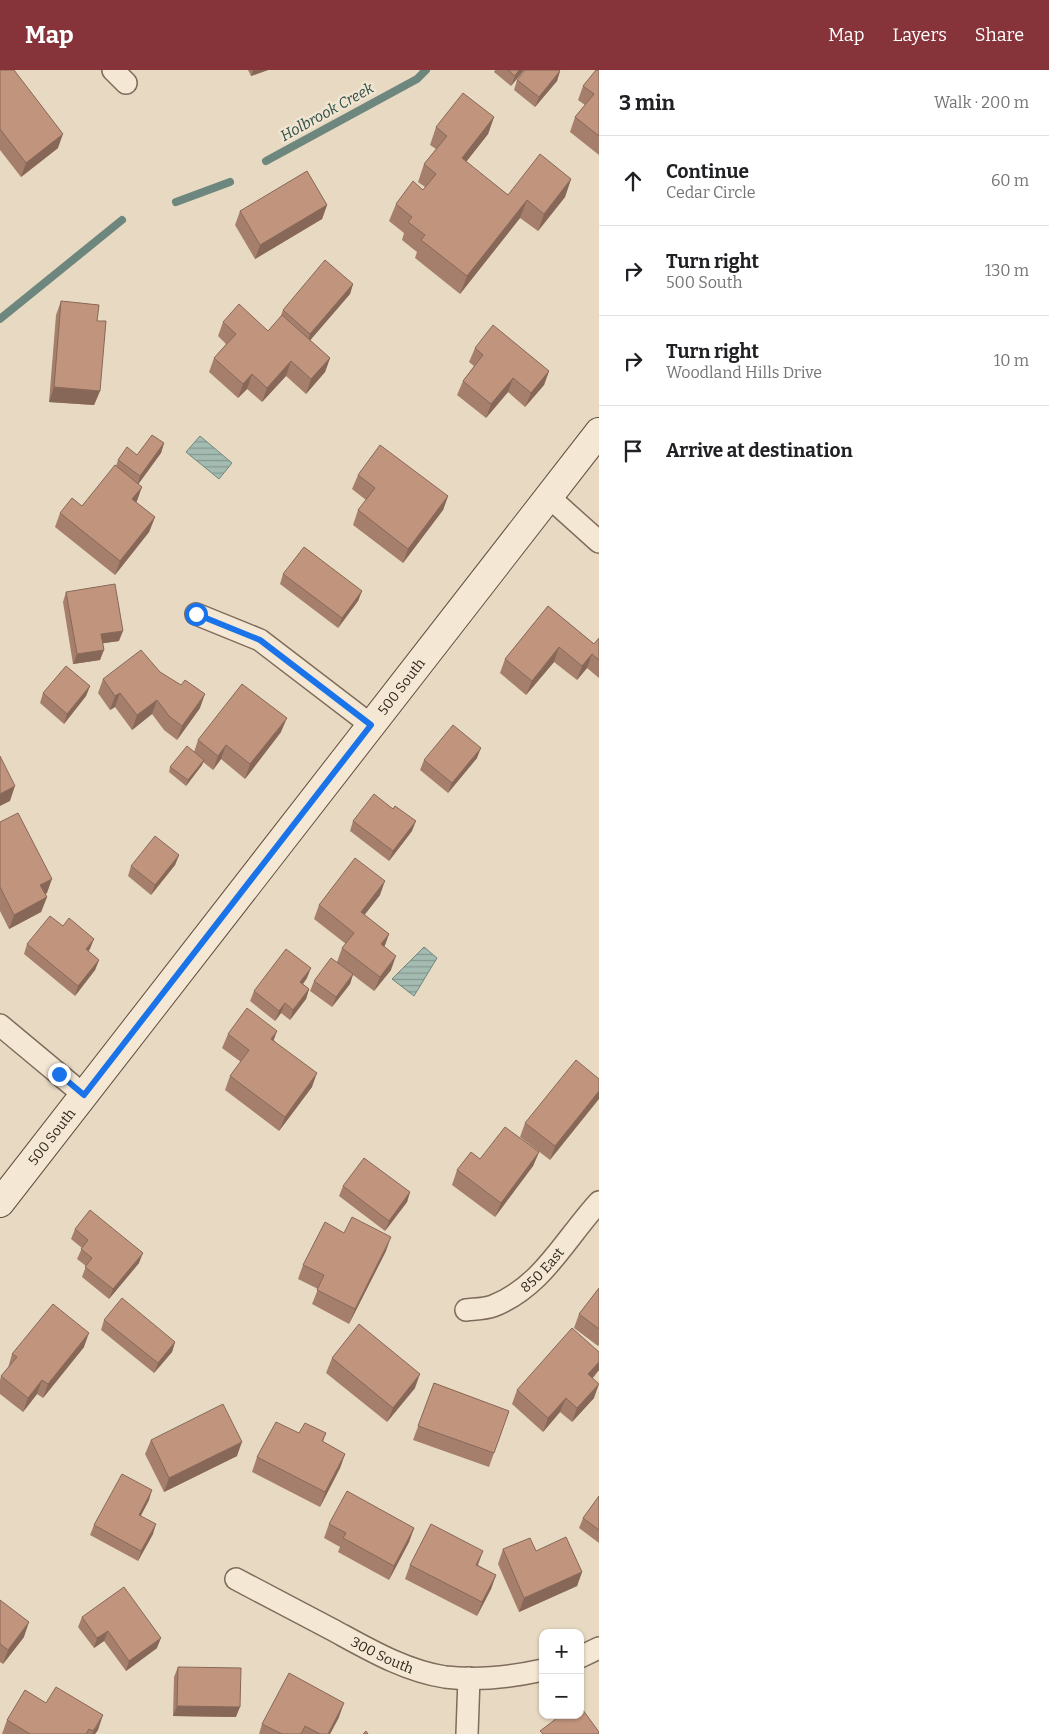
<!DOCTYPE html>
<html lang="en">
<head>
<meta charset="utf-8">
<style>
  body { margin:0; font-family:Bitter,serif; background:#f6f6f6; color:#202124 }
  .controls { position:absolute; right:15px; bottom:15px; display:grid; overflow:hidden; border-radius:10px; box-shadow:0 1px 4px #0004 }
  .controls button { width:45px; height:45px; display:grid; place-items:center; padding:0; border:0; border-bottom:1px solid #e0e0e0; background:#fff; color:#202124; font:25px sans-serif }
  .stop { position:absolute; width:15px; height:15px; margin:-11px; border:4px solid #1a73e8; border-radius:50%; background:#fff }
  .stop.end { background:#1a73e8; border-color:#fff; box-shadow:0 1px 5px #0008 }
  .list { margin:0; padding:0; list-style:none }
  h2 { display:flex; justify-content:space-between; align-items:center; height:65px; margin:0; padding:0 20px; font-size:21px }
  h2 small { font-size:16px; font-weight:400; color:#757577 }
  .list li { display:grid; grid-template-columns:32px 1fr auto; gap:15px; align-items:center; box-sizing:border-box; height:90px; padding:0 20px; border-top:1px solid #e0e0e0 }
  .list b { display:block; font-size:19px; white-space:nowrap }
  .list p { margin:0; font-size:16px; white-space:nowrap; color:#757577 }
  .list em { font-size:16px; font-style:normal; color:#757577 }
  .icon { flex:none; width:28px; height:28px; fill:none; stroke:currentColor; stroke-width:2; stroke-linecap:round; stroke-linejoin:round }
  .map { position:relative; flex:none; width:599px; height:1664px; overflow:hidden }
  header { display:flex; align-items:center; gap:30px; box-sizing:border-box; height:70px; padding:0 25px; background:#87333a; color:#fff }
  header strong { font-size:24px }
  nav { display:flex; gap:28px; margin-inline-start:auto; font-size:18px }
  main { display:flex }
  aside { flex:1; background:#fff }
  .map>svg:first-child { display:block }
  .water { fill:url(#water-rules); stroke:#6d877f }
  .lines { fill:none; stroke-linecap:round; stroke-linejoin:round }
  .stream { stroke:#6d877f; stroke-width:8 }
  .street-casing { stroke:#7f6c5c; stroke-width:24 }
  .secondary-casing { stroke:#614d3f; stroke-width:30 }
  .street { stroke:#f4e8d4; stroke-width:21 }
  .secondary { stroke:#f4e8d4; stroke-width:28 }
  .wall { fill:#a67f6c }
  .shaded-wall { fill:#876858 }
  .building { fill:#c1947d; stroke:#876858 }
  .route { stroke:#1a73e8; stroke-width:6 }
  .labels { text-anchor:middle; stroke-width:5; stroke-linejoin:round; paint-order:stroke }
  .street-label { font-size:14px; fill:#31261e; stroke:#f0e5d1 }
  .water-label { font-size:15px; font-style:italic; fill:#2f4f4a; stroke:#f0e5d1 }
</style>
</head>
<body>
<header>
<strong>Map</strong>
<nav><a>Map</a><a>Layers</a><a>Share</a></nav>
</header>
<main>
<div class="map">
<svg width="599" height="1664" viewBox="0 0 599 1664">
  <defs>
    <pattern id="water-rules" width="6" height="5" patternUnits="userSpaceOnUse" patternTransform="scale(1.25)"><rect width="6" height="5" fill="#a4bbb2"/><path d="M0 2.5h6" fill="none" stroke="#869890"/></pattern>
  </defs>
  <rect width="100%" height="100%" fill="#e8dac2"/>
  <!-- water -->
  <g class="water">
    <path d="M200 366 232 393 219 409 186 382Z"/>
    <path d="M424 877 437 888 414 926 392 909Z"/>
  </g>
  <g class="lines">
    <!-- stream -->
    <g class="stream">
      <path d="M266 91 417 9 426 0"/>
      <path d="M176 132 230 112"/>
      <path d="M0 249 122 150"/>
    </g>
    <defs>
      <g id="street">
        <path d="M113 0 126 13"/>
        <path d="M549 427 599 472"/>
        <path d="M196 544 260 570 371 655"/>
        <path d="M0 955 84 1025"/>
        <path id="s1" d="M466 1240C474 1239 485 1239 493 1236 542 1217 565 1169 599 1132"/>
        <path id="s2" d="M236 1509C268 1526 301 1543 333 1560 368 1579 405 1601 445 1607 478 1611 511 1607 543 1600"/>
        <path d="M580 1587 599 1578"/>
        <path d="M467 1664 469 1608"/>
      </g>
      <g id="secondary">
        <path id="s3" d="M0 1133 599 362"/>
      </g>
    </defs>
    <!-- street casing -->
    <use href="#street" class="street-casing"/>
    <!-- secondary casing -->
    <use href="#secondary" class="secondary-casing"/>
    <!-- street -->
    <use href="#street" class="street"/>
    <!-- secondary -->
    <use href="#secondary" class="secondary"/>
  </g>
  <!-- wall -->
  <g class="wall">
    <path d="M0 0 58 78 21 107 0 80Z"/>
    <path d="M248 0H268L251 6Z"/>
    <path d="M495 0H524L511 16 494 2Z"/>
    <path d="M599 0V85L570 62 575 47 585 35 578 30 583 16Z"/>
    <path d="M560 1 557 11 535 37 514 20 517 10Z"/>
    <path d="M494 47 488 64 466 92 508 125 571 109 565 127 538 161 520 148 460 224 415 188 417 182 402 170 404 163 389 151 396 134 423 120 425 117 418 112 424 94 436 79 430 75 436 57Z"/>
    <path d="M327 135 322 149 255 189 235 155 240 141Z"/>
    <path d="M353 214 350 224 310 270 330 288 325 302 306 324 286 306 262 332 247 319 238 328 209 302 214 288 226 274 218 266 223 252 268 261 280 248 283 240Z"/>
    <path d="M61 231 97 251 100 321 94 335 49 332 56 245Z"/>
    <path d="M475 278 549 301 544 315 525 337 508 322 486 348 457 325 463 311 474 296 469 292Z"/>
    <path d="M164 373 161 383 138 414 137 431 136 432 155 447 149 462 115 505 55 457 60 443 82 436 116 396 118 390 137 385Z"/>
    <path d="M358 405 448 426 443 440 403 493 353 455 358 440 366 430 352 419Z"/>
    <path d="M283 504 362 521 358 531 338 558 280 514Z"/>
    <path d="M66 522 119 571 103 573 100 590 73 594 63 532Z"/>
    <path d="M548 536 594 574 599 568V608L587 598 577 610 554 592 526 625 500 603 505 589Z"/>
    <path d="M160 602 200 638 177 670 164 660 152 644 132 660 115 637 110 640 98 623 103 609Z"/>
    <path d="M90 616 86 626 64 654 40 633 43 623Z"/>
    <path d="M281 662 245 709 221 689 213 700 203 692 202 695 186 716 169 702 170 697 194 682 198 670Z"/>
    <path d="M477 688 448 723 420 700 424 690Z"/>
    <path d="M353 751 412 761 389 791 350 761Z"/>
    <path d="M0 752 47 823 45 824 47 827 41 842 9 859 0 841Z"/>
    <path d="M179 785 175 795 151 825 128 806 131 796Z"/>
    <path d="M380 825 364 845 389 864 384 877 391 900 374 921 353 905 350 914 332 937 310 921 314 911 337 892 342 878 346 874 314 849 319 835Z"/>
    <path d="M27 874 90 879 88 881 99 890 95 900 75 926 24 884Z"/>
    <path d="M307 908 303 914 309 919 306 929 290 950 281 943 275 951 250 931 254 921Z"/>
    <path d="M228 964 274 970 312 1017 279 1061 225 1020 230 1006 241 992 222 978Z"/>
    <path d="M599 1009 550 1090 520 1067 525 1053Z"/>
    <path d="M539 1082 533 1096 495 1147 452 1115 457 1100 480 1089Z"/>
    <path d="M343 1116 410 1122 407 1132 385 1161 339 1126Z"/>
    <path d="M75 1159 139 1193 109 1229 82 1207 86 1196 77 1189 82 1178 71 1169Z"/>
    <path d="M344 1163 386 1181 349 1254 312 1234 318 1219 298 1209 303 1195Z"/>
    <path d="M599 1218V1275L598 1276 574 1258 579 1244Z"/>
    <path d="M104 1250 175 1272 172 1282 154 1303 101 1260Z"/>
    <path d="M84 1277 43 1328 37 1324 23 1342 0 1324V1310L1 1306 8 1298 12 1284Z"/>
    <path d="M599 1282V1300L593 1308 594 1328 572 1352 560 1342 543 1362 512 1334 517 1320Z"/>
    <path d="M332 1288 415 1318 387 1352 326 1303Z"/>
    <path d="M434 1313 509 1341 489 1397 413 1370Z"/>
    <path d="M299 1363H326L323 1372 345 1384 340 1398 320 1437 252 1402 257 1387Z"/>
    <path d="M151 1370 237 1386 164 1422 145 1384Z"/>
    <path d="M599 1426V1473L579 1458 583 1448Z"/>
    <path d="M149 1430 141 1445 153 1464 138 1491 90 1465 94 1455Z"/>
    <path d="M329 1454 414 1458 409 1472 389 1510 338 1482 340 1477 324 1468Z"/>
    <path d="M503 1479 536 1481 582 1502 577 1516 519 1542 498 1494Z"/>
    <path d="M410 1495H478L496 1505 491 1519 477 1546 405 1509Z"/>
    <path d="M0 1530 24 1567 3 1594 0 1592Z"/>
    <path d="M82 1547 157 1578 126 1601 104 1571 94 1578 78 1557Z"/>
    <path d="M178 1597 236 1647 173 1646 174 1607Z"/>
    <path d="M46 1633 98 1660 95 1664H2L7 1650Z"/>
    <path d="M339 1647 330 1664H259L262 1654Z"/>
  </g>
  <!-- shaded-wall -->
  <g class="shaded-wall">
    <path d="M253 0H268L251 6Z"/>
    <path d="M519 0H524L511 16 515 6Z"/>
    <path d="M560 1 557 11 535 37 539 27Z"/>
    <path d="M494 47 488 64 455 106 462 88Z"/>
    <path d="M63 64 58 78 21 107 26 93Z"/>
    <path d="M571 109 565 127 538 161 544 144Z"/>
    <path d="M527 130 520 148 460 224 467 206Z"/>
    <path d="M327 135 322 149 255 189 260 175Z"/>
    <path d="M353 214 350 224 307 274 310 264Z"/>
    <path d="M330 288 325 302 306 324 311 309Z"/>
    <path d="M291 291 286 306 262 332 267 318Z"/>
    <path d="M549 301 544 315 525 337 531 323Z"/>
    <path d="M252 304 247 319 238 328 243 314Z"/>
    <path d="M513 308 508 322 486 348 491 334Z"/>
    <path d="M54 317 100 321 94 335 49 332Z"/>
    <path d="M164 373 161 383 137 416 140 406Z"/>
    <path d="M142 417 137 431 127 443 132 429Z"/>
    <path d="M448 426 443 440 403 493 408 479Z"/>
    <path d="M155 447 149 462 115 505 120 491Z"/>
    <path d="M362 521 358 531 338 558 342 548Z"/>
    <path d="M123 561 119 571 98 574 101 564Z"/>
    <path d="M559 577 554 592 526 625 532 611Z"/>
    <path d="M104 580 100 590 73 594 77 584Z"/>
    <path d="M592 584 587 598 577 610 582 596Z"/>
    <path d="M90 616 86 626 64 654 67 644Z"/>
    <path d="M120 623 115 637 110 640 115 626Z"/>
    <path d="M205 624 200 638 177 670 182 656Z"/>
    <path d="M157 630 152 644 132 660 137 645Z"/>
    <path d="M287 648 281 662 245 709 250 694Z"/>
    <path d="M226 675 221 689 213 700 218 686Z"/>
    <path d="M481 678 477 688 448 723 452 713Z"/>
    <path d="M204 690 202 695 186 716 188 710Z"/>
    <path d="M15 716 10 731 0 736V724Z"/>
    <path d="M416 751 412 761 389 791 393 781Z"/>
    <path d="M179 785 175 795 151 825 155 815Z"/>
    <path d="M52 809 47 823 35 829 40 815Z"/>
    <path d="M385 811 380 825 356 856 361 842Z"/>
    <path d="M47 827 41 842 9 859 14 845Z"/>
    <path d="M389 864 384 878 381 874Z"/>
    <path d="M94 869 90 879 82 889 86 879Z"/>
    <path d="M396 886 391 900 374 921 380 907Z"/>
    <path d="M99 890 95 900 75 926 78 916Z"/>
    <path d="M311 898 307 908 297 922 300 912Z"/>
    <path d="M353 904 350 914 332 937 336 927Z"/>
    <path d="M309 919 306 929 290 950 293 940Z"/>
    <path d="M285 933 281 943 275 951 279 941Z"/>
    <path d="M277 961 272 975 271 969Z"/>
    <path d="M317 1003 312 1017 279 1061 285 1047Z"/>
    <path d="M599 1021V1029L550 1090 555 1076Z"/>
    <path d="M539 1082 533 1096 495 1147 501 1133Z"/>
    <path d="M410 1122 407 1132 385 1161 389 1151Z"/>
    <path d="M391 1167 386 1181 349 1254 355 1239Z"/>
    <path d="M143 1183 139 1193 109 1229 113 1219Z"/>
    <path d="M89 1263 84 1277 43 1328 48 1314Z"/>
    <path d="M175 1272 172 1282 154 1303 158 1293Z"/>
    <path d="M599 1292V1300L583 1318 588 1304Z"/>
    <path d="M420 1304 415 1318 387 1352 393 1338Z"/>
    <path d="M42 1310 37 1324 23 1342 28 1328Z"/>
    <path d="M599 1314 594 1328 572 1352 577 1338Z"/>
    <path d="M566 1328 560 1342 543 1362 548 1348Z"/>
    <path d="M242 1372 237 1386 164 1422 169 1408Z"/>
    <path d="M345 1384 340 1398 320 1437 325 1422Z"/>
    <path d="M152 1420 149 1430 136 1455 139 1445Z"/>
    <path d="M156 1454 153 1464 138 1491 141 1481Z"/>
    <path d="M414 1458 409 1472 389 1510 394 1496Z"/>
    <path d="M483 1481 478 1495 471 1509 476 1495Z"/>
    <path d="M582 1502 577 1516 519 1542 524 1528Z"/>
    <path d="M496 1505 491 1519 477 1546 482 1532Z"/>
    <path d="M29 1552 24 1567 3 1594 8 1580Z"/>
    <path d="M108 1561 104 1571 94 1578 97 1568Z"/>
    <path d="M161 1568 157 1578 126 1601 129 1591Z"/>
    <path d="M344 1633 339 1647 330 1664H328Z"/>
    <path d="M177 1636 240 1637 236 1647 173 1646Z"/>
    <path d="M103 1645 98 1660 95 1664H92Z"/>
  </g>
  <!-- building -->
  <g class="building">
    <path d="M0 0H14L63 64 26 93 0 59Z"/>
    <path d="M508 0H519L515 6Z"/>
    <path d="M525 0H559L560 1 539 27 517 10Z"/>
    <path d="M596 0H599V66L575 47 594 24 583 16Z"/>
    <path d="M463 23 494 47 462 88 508 125 540 84 571 109 544 144 527 130 467 206 421 170 425 165 408 152 412 147 396 134 413 111 423 120 436 104 424 94 447 66 436 57Z"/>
    <path d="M307 101 327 135 260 175 240 141Z"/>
    <path d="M325 190 353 214 310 264 283 240Z"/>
    <path d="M61 231 99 235 97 251H106L100 321 54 317Z"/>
    <path d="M239 234 268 261 282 245 330 288 311 309 291 291 267 318 252 304 243 314 214 288 236 264 223 252Z"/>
    <path d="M493 255 549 301 531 323 513 308 491 334 463 311 483 285 475 278Z"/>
    <path d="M152 365 164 373 140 406 118 390 127 377 137 385Z"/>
    <path d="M380 375 448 426 408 479 358 440 375 418 358 405Z"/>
    <path d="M115 395 142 417 132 429 155 447 120 491 60 443 72 428 82 436Z"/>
    <path d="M304 477 362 521 342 548 283 504Z"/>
    <path d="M115 514 123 561 101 564 104 580 77 584 66 522Z"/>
    <path d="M548 536 594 574 599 568V590L592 584 582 596 559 577 532 611 505 589Z"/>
    <path d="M141 580 160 602 181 615 185 610 205 624 182 656 169 646 157 630 137 645 120 623 115 626 103 609Z"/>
    <path d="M66 596 90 616 67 644 43 623Z"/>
    <path d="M242 614 287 648 250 694 226 675 218 686 198 670Z"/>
    <path d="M453 655 481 678 452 713 424 690Z"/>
    <path d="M187 676 204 690 188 710 170 697Z"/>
    <path d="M0 686 15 716 0 724Z"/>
    <path d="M374 724 393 739 395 736 416 751 393 781 353 751Z"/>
    <path d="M18 743 52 809 40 815 47 827 14 845 0 817V752Z"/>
    <path d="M155 766 179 785 155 815 131 796Z"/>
    <path d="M355 788 385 811 361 842 389 864 381 874 396 886 380 907 342 878 354 863 319 835Z"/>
    <path d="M50 846 63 856 69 848 94 869 86 879 99 890 78 916 27 874Z"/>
    <path d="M286 879 311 898 300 912 309 919 293 940 285 933 279 941 254 921Z"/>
    <path d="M331 888 353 904 336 927 314 911Z"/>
    <path d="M247 938 277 961 271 969 317 1003 285 1047 230 1006 249 980 228 964Z"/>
    <path d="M576 990 599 1009V1021L555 1076 525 1053Z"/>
    <path d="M505 1057 539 1082 501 1133 457 1100 471 1082 480 1089Z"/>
    <path d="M364 1088 410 1122 389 1151 343 1116Z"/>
    <path d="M90 1140 143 1183 113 1219 85 1197 92 1188 81 1179 88 1170 75 1159Z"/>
    <path d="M352 1147 391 1167 355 1239 317 1220 324 1205 303 1195 325 1152 344 1163Z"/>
    <path d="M599 1218V1259L579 1244Z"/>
    <path d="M122 1228 175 1272 158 1293 104 1250Z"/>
    <path d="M53 1234 89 1263 48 1314 42 1310 28 1328 1 1306 17 1287 12 1284Z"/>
    <path d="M359 1254 420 1304 393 1338 332 1288Z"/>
    <path d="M572 1258 599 1282V1292L588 1304 599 1314 577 1338 566 1328 548 1348 517 1320Z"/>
    <path d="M434 1313 509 1341 494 1383 418 1356Z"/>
    <path d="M223 1334 242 1372 169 1408 151 1370Z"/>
    <path d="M276 1352 299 1363 305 1353 326 1363 322 1371 345 1384 325 1422 257 1387Z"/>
    <path d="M122 1404 152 1420 139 1445 156 1454 141 1481 94 1455Z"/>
    <path d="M347 1421 414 1458 394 1496 343 1468 346 1463 329 1454Z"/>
    <path d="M599 1426V1460L583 1448Z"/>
    <path d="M431 1454 483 1481 476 1495 496 1505 482 1532 410 1495Z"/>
    <path d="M566 1467 582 1502 524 1528 503 1479 530 1468 536 1481Z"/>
    <path d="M124 1517 161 1568 129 1591 108 1561 97 1568 82 1547Z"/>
    <path d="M0 1530 29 1552 8 1580 0 1574Z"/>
    <path d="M178 1597 241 1598 240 1637 177 1636Z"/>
    <path d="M289 1603 344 1633 328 1664H320L305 1656 301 1664H282L262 1654Z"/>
    <path d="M56 1617 103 1645 93 1661 89 1659 86 1664H30L7 1650 25 1620 46 1633Z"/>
    <path d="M580 1636 599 1662V1664H543L540 1661 561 1645H580Z"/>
    <path d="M366 1661 368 1664H363Z"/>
  </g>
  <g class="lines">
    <!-- route -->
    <path class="route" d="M59 1004 84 1025 371 655 260 570 196 544"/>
  </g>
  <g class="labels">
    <!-- street labels -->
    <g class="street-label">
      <text dy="5" stroke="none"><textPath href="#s3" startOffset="654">500 South</textPath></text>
      <text dy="5" stroke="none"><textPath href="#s3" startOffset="84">500 South</textPath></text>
      <text dy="5" stroke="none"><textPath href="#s1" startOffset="89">850 East</textPath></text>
      <text dy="5" stroke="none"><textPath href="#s2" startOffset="165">300 South</textPath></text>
    </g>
    <!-- water labels -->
    <g class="water-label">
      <text transform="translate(327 42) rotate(-29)" y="5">Holbrook Creek</text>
    </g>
  </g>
</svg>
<div class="controls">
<button>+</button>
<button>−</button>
</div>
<div class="stop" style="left:196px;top:544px"></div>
<div class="stop end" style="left:59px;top:1004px"></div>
</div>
<aside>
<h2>3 min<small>Walk · 200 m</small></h2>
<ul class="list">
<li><svg class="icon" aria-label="ahead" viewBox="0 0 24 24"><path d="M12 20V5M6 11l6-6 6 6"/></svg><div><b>Continue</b><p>Cedar Circle</p></div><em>60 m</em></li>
<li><svg class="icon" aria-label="right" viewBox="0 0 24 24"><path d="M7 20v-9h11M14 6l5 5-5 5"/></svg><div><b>Turn right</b><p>500 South</p></div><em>130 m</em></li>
<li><svg class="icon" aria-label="right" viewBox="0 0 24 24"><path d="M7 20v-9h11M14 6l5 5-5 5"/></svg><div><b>Turn right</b><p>Woodland Hills Drive</p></div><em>10 m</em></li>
<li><svg class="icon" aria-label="arrive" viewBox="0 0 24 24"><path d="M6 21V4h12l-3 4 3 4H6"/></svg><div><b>Arrive at destination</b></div></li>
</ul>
</aside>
</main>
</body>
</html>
